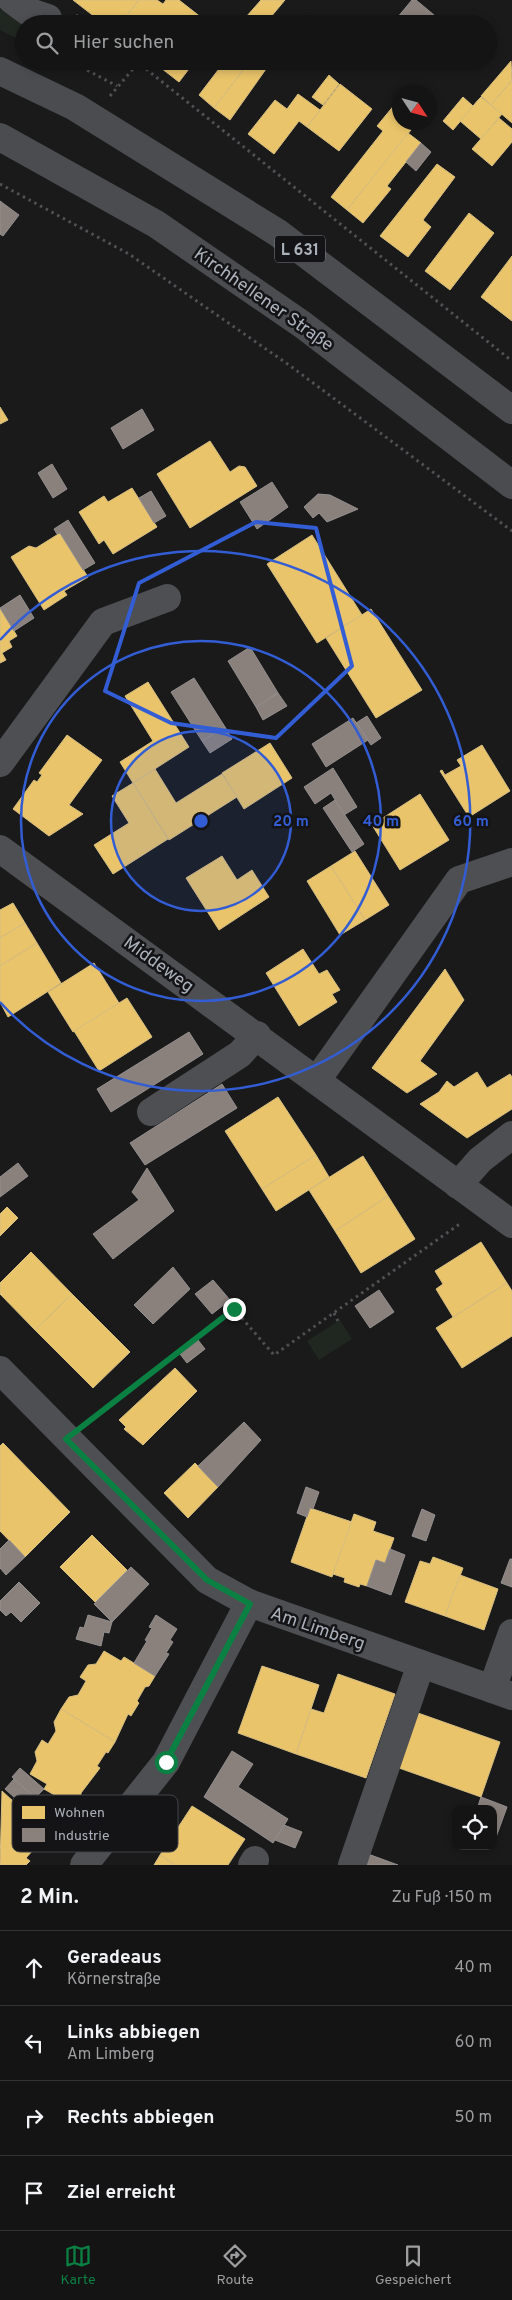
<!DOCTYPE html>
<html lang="de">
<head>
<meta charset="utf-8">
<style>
  body { margin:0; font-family:Overpass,sans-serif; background:#212122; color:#f1f3f6 }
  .controls { position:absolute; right:15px; bottom:15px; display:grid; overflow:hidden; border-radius:10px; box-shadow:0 2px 8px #0003 }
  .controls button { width:45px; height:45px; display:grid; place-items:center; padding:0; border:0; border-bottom:1px solid #333334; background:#141414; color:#f1f3f6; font:25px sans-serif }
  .compass { position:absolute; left:392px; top:85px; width:45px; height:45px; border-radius:50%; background:#141414; box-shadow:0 2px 8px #0003; rotate:126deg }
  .stop { position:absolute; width:15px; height:15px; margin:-11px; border:4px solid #0b8043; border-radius:50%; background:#fff }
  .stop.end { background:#0b8043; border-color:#fff; box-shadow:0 1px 5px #0008 }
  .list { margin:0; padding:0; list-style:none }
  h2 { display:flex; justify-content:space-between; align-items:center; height:65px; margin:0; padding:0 20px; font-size:21px }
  h2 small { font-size:16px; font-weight:400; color:#9d9ea0 }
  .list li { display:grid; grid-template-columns:32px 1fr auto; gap:15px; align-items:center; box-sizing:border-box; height:75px; padding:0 20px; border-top:1px solid #333334 }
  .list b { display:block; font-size:19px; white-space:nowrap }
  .list p { margin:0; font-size:16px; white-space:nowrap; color:#9d9ea0 }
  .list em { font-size:16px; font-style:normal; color:#9d9ea0 }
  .icon { flex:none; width:28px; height:28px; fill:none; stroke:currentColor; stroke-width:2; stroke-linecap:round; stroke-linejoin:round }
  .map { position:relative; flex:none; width:512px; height:1865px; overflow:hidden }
  .search { position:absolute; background:#141414; box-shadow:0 2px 8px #0003; left:15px; right:15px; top:15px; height:55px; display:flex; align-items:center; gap:12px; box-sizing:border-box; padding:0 18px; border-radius:28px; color:#9d9ea0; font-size:19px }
  .sheet { height:365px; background:#141414 }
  nav { display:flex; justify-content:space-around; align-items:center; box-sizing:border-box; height:70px; border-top:1px solid #333334; background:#141414; font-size:14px; color:#9d9ea0 }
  nav a { display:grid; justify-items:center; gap:2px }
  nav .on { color:#0b8043 }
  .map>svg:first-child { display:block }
  .green { fill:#1f2720 }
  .homes { fill:#e9c46a; stroke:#d6be82 }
  .industry { fill:#8a817c; stroke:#948f8f }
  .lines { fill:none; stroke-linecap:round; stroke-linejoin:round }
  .path { stroke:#505155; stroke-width:3; stroke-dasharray:2.5 4; stroke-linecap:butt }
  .minor { stroke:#4e4f53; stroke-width:28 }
  .major { stroke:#4b4c4f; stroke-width:28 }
  .route { stroke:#0b8043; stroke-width:6 }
  .marked { fill:none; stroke:#325dd4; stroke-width:4; stroke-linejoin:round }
  .ring { fill:none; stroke:#325dd4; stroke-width:2.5 }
  .labels { text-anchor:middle; stroke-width:5; stroke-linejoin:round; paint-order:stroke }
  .shield { fill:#141416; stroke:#7e828a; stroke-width:1 }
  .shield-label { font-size:16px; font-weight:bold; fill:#abb1bb }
  .street-label { font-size:18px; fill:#abb1bb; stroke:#141416 }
  .key { fill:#141416; stroke:#414348; stroke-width:1 }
  .key-label { font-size:14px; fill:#abb1bb }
  .centre { fill:#325dd4; stroke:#141416; stroke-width:2.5 }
  .ring-label { font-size:15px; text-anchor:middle; font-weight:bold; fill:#325dd4; stroke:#141416; stroke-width:5; stroke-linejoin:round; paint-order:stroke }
</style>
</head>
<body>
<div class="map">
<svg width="512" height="1865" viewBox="0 0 512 1865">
  <rect width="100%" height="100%" fill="#1a1a1a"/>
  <!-- green -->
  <g class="green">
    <path d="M0 2 24 24V31H21L16 38 0 30Z"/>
    <path d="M340 1320 352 1339 319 1360 307 1341Z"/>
  </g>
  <!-- homes -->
  <g class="homes">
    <path d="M73 0H139L120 24H104Z"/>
    <path d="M139 0H157L163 4 166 0H179L202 18 198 24H120Z"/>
    <path d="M261 0H285L265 24H254L246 17Z"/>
    <path d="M307 15 317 24H300Z"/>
    <path d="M152 61H195L179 82Z"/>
    <path d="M225 61H250L214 108 199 95Z"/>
    <path d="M250 61 271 62 230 120 214 108Z"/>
    <path d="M511 61 512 80 491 105 481 96Z"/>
    <path d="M329 75 339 84 323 105 312 97Z"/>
    <path d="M512 80V123L491 105Z"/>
    <path d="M340 84 372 109 339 151 307 127Z"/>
    <path d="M298 94 320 110 307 127 299 121 274 154 248 134 275 100 287 109Z"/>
    <path d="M463 97 473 106 481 97 453 130 443 121Z"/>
    <path d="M481 97 502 114 481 139 460 121Z"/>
    <path d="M400 98V122H411L415 125 347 210 331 197 383 131 377 126Z"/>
    <path d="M499 118 512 129V142L492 166 472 149Z"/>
    <path d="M408 133 421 143 387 186 391 189 363 223 347 210Z"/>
    <path d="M437 164 455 177 423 220 431 227 408 257 380 236Z"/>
    <path d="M469 213 494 233 450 290 425 271Z"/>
    <path d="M512 256V321L481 297Z"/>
    <path d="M0 407 8 420 0 424Z"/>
    <path d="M210 441 230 472 239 466 245 467 257 486 190 528 157 474Z"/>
    <path d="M132 488 157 527 113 554 104 540 99 544 79 512 104 496 108 502Z"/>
    <path d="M60 533 88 577 64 591 67 595 44 610 11 557 29 546 36 548Z"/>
    <path d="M312 535 362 615 317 643 267 564Z"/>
    <path d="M0 608 17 636 9 641 12 647 2 653 6 660 0 663Z"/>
    <path d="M371 609 422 690 376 718 326 638Z"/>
    <path d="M148 682 189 747 133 783 120 762 153 741 125 696Z"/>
    <path d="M67 735 102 760 69 805 83 814 49 836 13 809 34 780 37 782 42 775 39 773Z"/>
    <path d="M270 743 292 778 244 809 222 773Z"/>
    <path d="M482 745 510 791 469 817 440 771 442 770 445 775 461 766 457 760Z"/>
    <path d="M155 769 176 803 222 774 237 797 169 840 133 783Z"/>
    <path d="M133 783 168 839 113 874 94 845 129 823 112 796Z"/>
    <path d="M420 794 449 840 400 870 372 825Z"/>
    <path d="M355 851 389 905 365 920 331 866Z"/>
    <path d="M222 856 237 880 252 870 269 897 219 930 186 878Z"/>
    <path d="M331 866 365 920 340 935 307 881Z"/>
    <path d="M13 903 25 923 0 938V910Z"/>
    <path d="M25 923 37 943 0 966V938Z"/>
    <path d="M37 943 61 983 8 1017 0 1002V966Z"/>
    <path d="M303 949 319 974 327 970 340 990 332 994 337 1002 299 1026 266 973Z"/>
    <path d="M94 963 119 1003 73 1032 48 992Z"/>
    <path d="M445 969 464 1000 420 1061 437 1074 407 1093 372 1068Z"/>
    <path d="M127 998 152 1037 99 1071 74 1031Z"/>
    <path d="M477 1072 487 1088 510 1074 512 1077V1109L467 1138 420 1104 439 1092 447 1081 454 1087Z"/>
    <path d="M278 1097 316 1155 262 1189 225 1131Z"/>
    <path d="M316 1155 329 1177 276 1211 262 1189Z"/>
    <path d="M363 1156 388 1196 335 1231 309 1190Z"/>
    <path d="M388 1196 415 1239 361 1273 335 1231Z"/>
    <path d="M7 1207 18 1218 0 1236V1214Z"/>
    <path d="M481 1242 507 1283 453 1317 436 1289 443 1284 435 1271Z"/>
    <path d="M31 1252 72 1294 35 1330 0 1294V1283Z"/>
    <path d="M507 1283 512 1291V1336L462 1368 436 1328Z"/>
    <path d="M72 1294 130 1352 93 1388 35 1330Z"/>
    <path d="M175 1368 197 1391 143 1445 124 1429 126 1427 119 1420Z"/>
    <path d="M3 1443 70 1512 25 1557 0 1531V1446Z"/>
    <path d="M195 1463 218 1487 188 1518 164 1493Z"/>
    <path d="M310 1508 352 1522 332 1577 291 1562Z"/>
    <path d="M354 1514 376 1522 373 1531 394 1538 385 1563 376 1560 367 1586 360 1584 359 1587 344 1582 345 1578 333 1574Z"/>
    <path d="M92 1535 127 1570 95 1602 60 1567Z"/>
    <path d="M433 1557 463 1568 445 1616 405 1602 420 1561 430 1564Z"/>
    <path d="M460 1575 498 1589 484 1630 445 1616Z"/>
    <path d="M104 1651 121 1661 124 1657 155 1676 149 1686 145 1687 137 1701 139 1703 131 1716 128 1714 115 1742 61 1709 69 1697 78 1695 86 1681 80 1677 88 1665 96 1664Z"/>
    <path d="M262 1666 319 1685 296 1754 238 1733Z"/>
    <path d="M338 1674 395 1694 366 1778 296 1754 311 1709 324 1713Z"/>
    <path d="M61 1709 115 1742 108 1753 106 1752 97 1766 100 1768 81 1793V1797L75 1807 44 1789 47 1784 30 1774 37 1761 35 1752 42 1740 48 1744 56 1731 54 1722Z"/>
    <path d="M418 1713 500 1742 481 1797 399 1768Z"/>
    <path d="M2 1791 48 1833 26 1858 30 1861 26 1865H0Z"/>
    <path d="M192 1806 245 1839 228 1865H175L160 1855Z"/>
    <path d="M160 1855 175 1865H154Z"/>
  </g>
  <!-- industry -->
  <g class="industry">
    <path d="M412 0H416L434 15 426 24H392Z"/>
    <path d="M421 143 431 152 416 171 406 162Z"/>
    <path d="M0 201 19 215 3 236 0 234Z"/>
    <path d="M142 409 154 430 123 449 111 428Z"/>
    <path d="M52 464 67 489 53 498 38 473Z"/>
    <path d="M272 482 288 507 257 529 240 502Z"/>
    <path d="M151 491 166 516 154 523 139 498Z"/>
    <path d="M318 494 330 495 358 509 327 522 319 513 313 518 304 507Z"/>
    <path d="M68 520 95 563 83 570 60 533 57 534 54 529Z"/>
    <path d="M20 595 34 618 14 631 0 608Z"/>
    <path d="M250 647 278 693 256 707 228 661Z"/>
    <path d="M194 678 225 727 202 741 171 692Z"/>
    <path d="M278 693 287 706 263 720 256 707Z"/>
    <path d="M367 716 381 738 371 745 356 723Z"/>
    <path d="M353 718 368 740 326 767 312 744Z"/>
    <path d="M225 727 232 739 210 753 202 741Z"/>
    <path d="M333 768 357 807 344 815 331 793 315 804 304 787Z"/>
    <path d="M335 800 364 844 352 852 323 808Z"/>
    <path d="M189 1032 203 1054 111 1112 97 1089Z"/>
    <path d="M222 1084 237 1108 145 1165 130 1143Z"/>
    <path d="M18 1163 28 1176 0 1197V1177Z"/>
    <path d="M147 1168 174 1211 113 1259 93 1234 139 1200 132 1192Z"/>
    <path d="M173 1267 190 1289 153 1324 134 1305Z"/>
    <path d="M213 1280 230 1300 212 1314 195 1294Z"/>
    <path d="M379 1290 394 1312 370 1328 355 1306Z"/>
    <path d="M198 1340 205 1349 187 1363 180 1354Z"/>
    <path d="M244 1422 261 1440 218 1487 198 1466Z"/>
    <path d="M306 1487 319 1492 313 1509 310 1508 307 1517 297 1513Z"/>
    <path d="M422 1509 435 1515 426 1541 412 1536Z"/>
    <path d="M9 1540 25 1557 6 1575 0 1568V1549Z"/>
    <path d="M390 1549 405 1555 391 1595 367 1586 376 1560 385 1563Z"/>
    <path d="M510 1559H512V1587L501 1583Z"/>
    <path d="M131 1567 149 1584 112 1622 94 1604Z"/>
    <path d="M19 1582 40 1603 21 1622 11 1612 6 1616 0 1610V1601Z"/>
    <path d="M88 1615 112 1622 109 1633 104 1632 101 1646 76 1639 80 1627 84 1628Z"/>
    <path d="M156 1615 177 1629 170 1640 173 1642 166 1653 169 1654 155 1676 134 1663 147 1641 145 1640 152 1628 149 1627Z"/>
    <path d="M232 1751 253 1764 238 1787 288 1819 273 1843 204 1797Z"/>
    <path d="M20 1768 44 1789 35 1798 12 1777Z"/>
    <path d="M14 1779 33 1796 24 1806 5 1789Z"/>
    <path d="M481 1797 507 1807 495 1840 493 1839V1809H477Z"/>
    <path d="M284 1825 302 1832 295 1848 275 1840Z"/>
    <path d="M368 1854 398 1865H364Z"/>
  </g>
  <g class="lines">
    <!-- path -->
    <g class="path">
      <path d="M76 15 88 24"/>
      <path d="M70 61 117 86"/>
      <path d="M136 61 512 361"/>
      <path d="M110 96 138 63"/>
      <path d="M0 184 129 254 289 365 512 531"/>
      <path d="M334 1313 338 1321"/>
      <path d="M89 1421 234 1309 274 1355 461 1223"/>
    </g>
    <!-- minor -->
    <g class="minor">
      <path d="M12 0 27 11 48 18"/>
      <path d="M0 763 103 622 167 598"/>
      <path d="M0 849 512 1224"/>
      <path d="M317 1080 459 880 512 862"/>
      <path d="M151 1112 240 1054 257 1035"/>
      <path d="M458 1185 480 1160 512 1135"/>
      <path d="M0 1370 207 1580 249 1603 512 1696"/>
      <path d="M492 1689 512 1633"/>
      <path d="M84 1865 166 1762 249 1603"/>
      <path d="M252 1865 255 1860"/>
      <path d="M352 1865 421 1664"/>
    </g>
    <!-- major -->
    <g class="major">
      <path d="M0 71 75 107 278 233 512 410"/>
      <path d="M0 137 156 224 303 325 512 485"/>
    </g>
  </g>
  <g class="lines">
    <!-- route -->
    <path class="route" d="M166 1762 250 1604 207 1580 66 1439 234 1309"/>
  </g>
  <!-- marked area -->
  <path class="marked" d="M256 522 316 528 352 666 276 738 171 723 105 691 139 583Z"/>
  <!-- distance rings -->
  <circle cx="201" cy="821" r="90" fill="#325dd4" fill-opacity=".12"/>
  <g class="ring">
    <circle cx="201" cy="821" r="90"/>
    <circle cx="201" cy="821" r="180"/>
    <path d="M0 640A270 270 0 1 1 0 1002"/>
  </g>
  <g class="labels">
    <!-- shield labels -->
    <rect class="shield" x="275" y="235.5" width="50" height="27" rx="4"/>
    <g class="shield-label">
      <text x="300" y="255">L 631</text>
    </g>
    <!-- street labels -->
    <g class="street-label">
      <text transform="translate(264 299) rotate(35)" y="6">Kirchhellener Straße</text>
      <text transform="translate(159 964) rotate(36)" y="6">Middeweg</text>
      <text transform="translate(318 1628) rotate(19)" y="6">Am Limberg</text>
    </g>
  </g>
  <!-- legend -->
  <rect x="12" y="1795" width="166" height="57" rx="8" class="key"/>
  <rect x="22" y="1806" width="23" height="13" fill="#e9c46a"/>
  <rect x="22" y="1828" width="23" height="14" fill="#8a817c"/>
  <g class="key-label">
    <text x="54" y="1817">Wohnen</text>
    <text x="54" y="1840">Industrie</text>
  </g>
  <circle cx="201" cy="821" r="8" class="centre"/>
  <g class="ring-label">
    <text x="291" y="826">20 m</text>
    <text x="381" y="826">40 m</text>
    <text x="471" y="826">60 m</text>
  </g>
</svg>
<div class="controls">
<button><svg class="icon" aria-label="locate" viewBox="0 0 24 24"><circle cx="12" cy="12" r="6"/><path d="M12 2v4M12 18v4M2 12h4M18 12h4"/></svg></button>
</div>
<svg class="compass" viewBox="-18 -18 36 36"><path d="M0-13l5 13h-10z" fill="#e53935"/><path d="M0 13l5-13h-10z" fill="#9d9ea0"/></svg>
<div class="stop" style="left:166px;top:1762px"></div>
<div class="stop end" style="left:234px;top:1309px"></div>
<div class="search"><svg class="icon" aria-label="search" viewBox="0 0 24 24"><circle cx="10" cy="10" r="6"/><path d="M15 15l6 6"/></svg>Hier suchen</div>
</div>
<section class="sheet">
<h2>2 Min.<small>Zu Fuß · 150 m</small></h2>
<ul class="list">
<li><svg class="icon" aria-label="ahead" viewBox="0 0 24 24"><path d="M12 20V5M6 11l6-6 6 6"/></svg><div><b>Geradeaus</b><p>Körnerstraße</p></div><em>40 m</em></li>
<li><svg class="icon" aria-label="left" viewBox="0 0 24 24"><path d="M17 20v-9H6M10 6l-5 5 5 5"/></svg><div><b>Links abbiegen</b><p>Am Limberg</p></div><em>60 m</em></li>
<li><svg class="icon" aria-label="right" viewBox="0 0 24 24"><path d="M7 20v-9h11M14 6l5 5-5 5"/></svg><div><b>Rechts abbiegen</b></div><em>50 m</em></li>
<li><svg class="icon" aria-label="arrive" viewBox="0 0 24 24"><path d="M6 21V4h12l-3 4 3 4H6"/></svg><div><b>Ziel erreicht</b></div></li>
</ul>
</section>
<nav>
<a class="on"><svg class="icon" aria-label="map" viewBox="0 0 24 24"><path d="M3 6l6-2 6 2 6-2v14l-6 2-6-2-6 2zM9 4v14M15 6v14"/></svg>Karte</a>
<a><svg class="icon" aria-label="directions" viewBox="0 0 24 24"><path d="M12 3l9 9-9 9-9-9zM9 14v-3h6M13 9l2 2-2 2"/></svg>Route</a>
<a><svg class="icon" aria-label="saved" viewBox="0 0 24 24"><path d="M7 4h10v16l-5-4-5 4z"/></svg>Gespeichert</a>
</nav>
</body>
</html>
